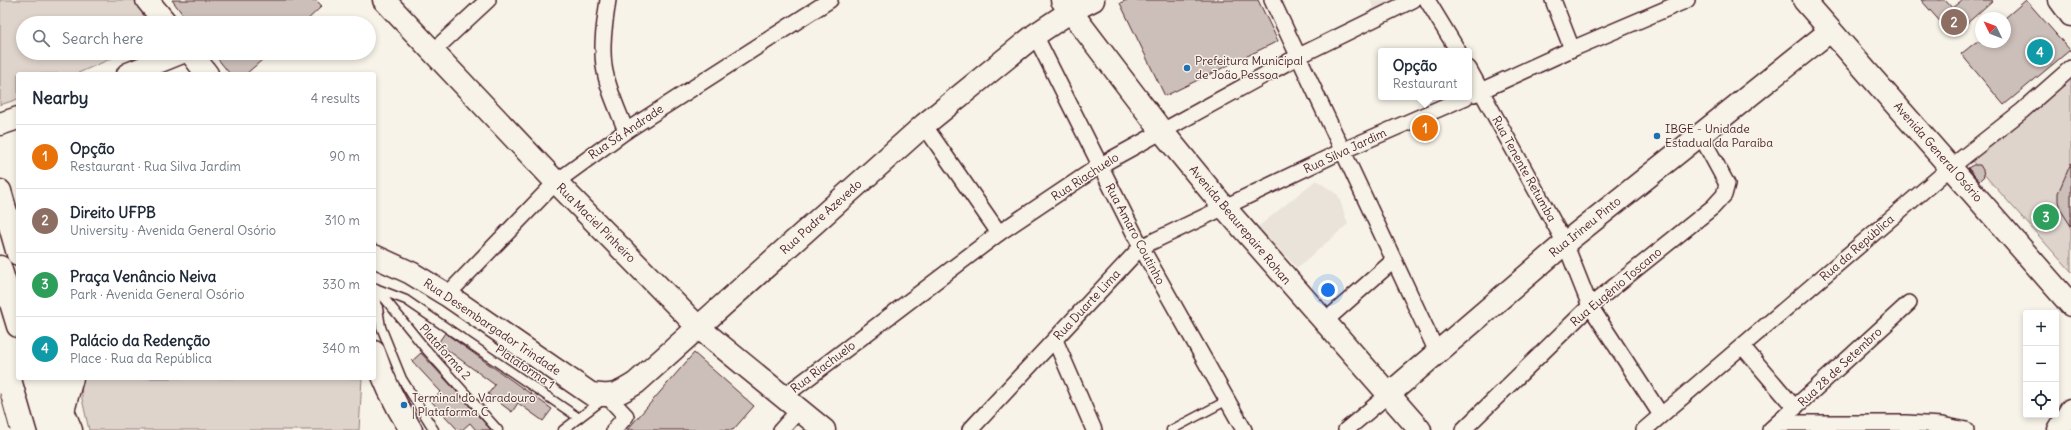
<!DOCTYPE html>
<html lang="en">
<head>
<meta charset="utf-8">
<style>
  body { margin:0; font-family:Delius,sans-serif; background:#f2f2f3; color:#1f2937 }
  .controls { position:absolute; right:12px; bottom:12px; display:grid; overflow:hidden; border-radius:4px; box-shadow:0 2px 6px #0003 }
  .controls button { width:36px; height:36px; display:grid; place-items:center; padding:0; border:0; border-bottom:1px solid #e0e1e3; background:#fff; color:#1f2937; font:20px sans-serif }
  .compass { position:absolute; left:1975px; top:12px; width:36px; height:36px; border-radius:50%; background:#fff; box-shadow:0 2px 6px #0003; rotate:313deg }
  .you { position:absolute; left:1328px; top:290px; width:14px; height:14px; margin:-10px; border:3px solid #fff; border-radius:50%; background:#1a73e8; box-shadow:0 0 0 6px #1a73e833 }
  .badge { display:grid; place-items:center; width:26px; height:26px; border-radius:50%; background:#1f6fb2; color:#fff; font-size:13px; font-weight:700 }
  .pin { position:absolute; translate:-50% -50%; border:2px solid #fff; box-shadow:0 1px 4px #0006 }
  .popup { position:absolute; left:1378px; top:48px; width:94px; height:52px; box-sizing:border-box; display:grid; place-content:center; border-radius:4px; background:#fff; filter:drop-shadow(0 1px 3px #0005); font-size:13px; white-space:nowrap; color:#747a83 }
  .popup b { font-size:15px; color:#1f2937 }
  .popup::after { content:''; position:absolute; left:50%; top:100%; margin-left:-8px; border:8px solid transparent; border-top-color:#fff }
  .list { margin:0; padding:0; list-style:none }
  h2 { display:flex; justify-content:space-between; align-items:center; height:52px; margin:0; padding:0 16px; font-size:17px }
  h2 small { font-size:13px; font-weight:400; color:#747a83 }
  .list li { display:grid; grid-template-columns:26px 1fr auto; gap:12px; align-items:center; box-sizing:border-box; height:64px; padding:0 16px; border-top:1px solid #e0e1e3 }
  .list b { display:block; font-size:15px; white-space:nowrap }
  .list p { margin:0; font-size:13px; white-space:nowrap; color:#747a83 }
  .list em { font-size:13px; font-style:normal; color:#747a83 }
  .icon { flex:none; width:22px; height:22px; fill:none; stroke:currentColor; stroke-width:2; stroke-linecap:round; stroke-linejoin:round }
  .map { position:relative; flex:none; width:2071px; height:430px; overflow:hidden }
  .search { position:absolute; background:#fff; box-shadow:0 2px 6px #0003; left:16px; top:16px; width:360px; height:44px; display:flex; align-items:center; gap:10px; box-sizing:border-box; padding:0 14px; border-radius:22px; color:#747a83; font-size:15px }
  .panel { position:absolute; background:#fff; box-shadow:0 2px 6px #0003; left:16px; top:72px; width:360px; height:308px; border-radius:4px }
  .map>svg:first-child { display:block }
  .built { fill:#eae3da }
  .green { fill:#ded4cc; stroke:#947a7c }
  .building { fill:#ccbfb9; stroke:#4a1f2b }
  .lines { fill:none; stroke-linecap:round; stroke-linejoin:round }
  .lane-casing { stroke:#4a1f2b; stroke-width:11 }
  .street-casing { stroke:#4a1f2b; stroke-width:18 }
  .secondary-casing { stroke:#4a1f2b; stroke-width:25 }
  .primary-casing { stroke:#4a1f2b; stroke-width:25 }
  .lane { stroke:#f7f3e8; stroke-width:8 }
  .street { stroke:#f7f3e8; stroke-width:15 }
  .secondary { stroke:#f7f3e8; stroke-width:22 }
  .primary { stroke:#f7f3e8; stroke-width:22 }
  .tram { stroke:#4a1f2b; stroke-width:1 }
  .poi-dot { fill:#1f6fb2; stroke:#f7f3e8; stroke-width:1.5 }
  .labels { text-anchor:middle; stroke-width:3; stroke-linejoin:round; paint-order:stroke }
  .poi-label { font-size:12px; fill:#4a1f2b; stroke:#f7f3e8; text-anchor:start }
  .street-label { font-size:12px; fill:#4a1f2b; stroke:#f7f3e8 }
</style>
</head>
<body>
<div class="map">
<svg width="2071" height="430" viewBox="0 0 2071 430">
  <rect width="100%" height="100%" fill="#f7f3e8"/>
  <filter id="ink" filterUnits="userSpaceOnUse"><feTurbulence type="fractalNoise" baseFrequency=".025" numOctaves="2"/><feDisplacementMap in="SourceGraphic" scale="8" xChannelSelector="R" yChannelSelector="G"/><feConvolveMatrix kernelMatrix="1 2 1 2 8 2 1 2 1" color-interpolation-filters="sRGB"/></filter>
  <g filter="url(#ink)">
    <!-- built -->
    <g class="built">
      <path d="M1370 0H1394L1374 9Z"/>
      <path d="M1316 180 1338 195 1348 224 1297 268 1258 227Z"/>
    </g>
    <!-- green -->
    <g class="green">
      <path d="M0 0H140L156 23H23V53H124L76 74H18V99L0 105Z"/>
      <path d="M2071 77V272L1972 161Z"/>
      <path d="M81 378H362L359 430H89L82 399Z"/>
    </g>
    <!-- building -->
    <g class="building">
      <path d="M172 0H316L322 6 304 23H189Z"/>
      <path d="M1127 0H1258L1278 41 1165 96 1120 3Z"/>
      <path d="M1921 0H1945L1952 8 1962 0H1993L1953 36Z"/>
      <path d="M2026 0 2070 50 2004 105 1961 54 1976 42H2005V18Z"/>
      <path d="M213 53H270L246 74H230Z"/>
      <path d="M2071 163V226L2060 209 2058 201V193Z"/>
      <path d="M1973 165H1980L1983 170 1984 176 1979 181 1968 168Z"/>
      <path d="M445 333 552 409 543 421 518 403 512 412 488 394 495 385 438 343Z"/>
      <path d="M421 353 456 391 491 430H476L470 423 462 430H458L431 401 441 392 412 361Z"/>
      <path d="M694 353 754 406 733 430H627Z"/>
    </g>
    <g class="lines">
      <defs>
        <g id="lane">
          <path d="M375 288 406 300 579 418"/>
          <path d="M376 288 424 347 498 430"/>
          <path d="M375 289 381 327 402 379 434 430"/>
          <path d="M563 430 604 399"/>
          <path d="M1171 430 1226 401"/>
        </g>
        <g id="street">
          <path d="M608 0C605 21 601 44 604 66 607 88 618 110 626 131"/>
          <path d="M1272 0 1437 352"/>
          <path d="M1427 0 1458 51"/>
          <path d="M1553 0 1572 49"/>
          <path d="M1035 35 1141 247 1244 430"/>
          <path d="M431 53 488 0"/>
          <path d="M1469 69 1565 243 1590 306 1661 415"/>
          <path d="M1474 94 1572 49 1687 0"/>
          <path d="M924 125 999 233"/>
          <path d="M447 295 556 182 626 131 830 0"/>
          <path d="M1324 322 1393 261"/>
          <path d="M1055 340 1094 430"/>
          <path d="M1743 347 1795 408"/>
          <path d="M608 397 626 416 614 430"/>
          <path d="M783 397 999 233 1099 166 1299 56 1413 0"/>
          <path d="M1778 423H1906L1942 425 1966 430"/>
          <path d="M781 430 799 410"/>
          <path d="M970 430 1141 247 1342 151 1466 97"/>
          <path d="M1346 430 1389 394"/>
          <path d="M1463 430 1590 306 1713 207 1724 195 1727 184 1701 136"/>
          <path d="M1644 430 1951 167 2022 111 2071 68"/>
          <path d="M1770 430 1909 303"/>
        </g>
        <g id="secondary">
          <path d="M147 0 166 23"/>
          <path d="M1062 0 1161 130 1224 207 1420 430"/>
          <path d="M1804 0 2071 305"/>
          <path d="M2060 0 2071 15"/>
          <path d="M374 352C383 380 396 406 411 430"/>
          <path d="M1389 394 1565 243 1830 31"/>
          <path d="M63 411 72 378"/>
          <path d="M2059 430 2071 410"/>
        </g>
        <g id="primary">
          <path d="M384 0 556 182 698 327 824 430"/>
          <path d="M191 53 207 74"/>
          <path d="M128 74 180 53"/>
          <path d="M0 124 18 118"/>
          <path d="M0 191 18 254"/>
          <path d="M374 256 411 273 447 295 591 394C613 397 617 395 636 383L924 125 1035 35 1071 11 1093 0"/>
          <path d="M0 267 18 326"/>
          <path d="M34 378 49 430"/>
          <path d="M53 378 63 411 71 430"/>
        </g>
      </defs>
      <!-- lane casing -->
      <use href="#lane" class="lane-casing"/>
      <!-- street casing -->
      <use href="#street" class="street-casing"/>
      <!-- secondary casing -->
      <use href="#secondary" class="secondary-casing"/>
      <!-- primary casing -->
      <use href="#primary" class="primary-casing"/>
      <!-- lane -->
      <use href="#lane" class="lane"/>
      <!-- street -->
      <use href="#street" class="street"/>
      <!-- secondary -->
      <use href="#secondary" class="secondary"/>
      <!-- primary -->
      <use href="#primary" class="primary"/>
      <!-- tram -->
      <path class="tram" d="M0 394 10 430"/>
    </g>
  </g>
  <!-- markers -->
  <g class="poi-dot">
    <circle cx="1187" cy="68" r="4"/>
    <circle cx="1657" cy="136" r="4"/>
    <circle cx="404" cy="405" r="4"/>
  </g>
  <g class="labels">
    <!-- poi labels -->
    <g class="poi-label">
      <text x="1195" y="65">Prefeitura Municipal<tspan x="1195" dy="14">de João Pessoa</tspan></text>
      <text x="1665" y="133">IBGE - Unidade<tspan x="1665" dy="14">Estadual da Paraíba</tspan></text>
      <text x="412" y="402">Terminal do Varadouro<tspan x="412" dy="14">| Plataforma C</tspan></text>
    </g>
    <!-- street labels -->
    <g class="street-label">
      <text transform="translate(626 132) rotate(-34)" y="4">Rua Sá Andrade</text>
      <text transform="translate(1345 151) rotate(-25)" y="4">Rua Silva Jardim</text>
      <text transform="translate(1938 152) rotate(49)" y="4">Avenida General Osório</text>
      <text transform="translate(1524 169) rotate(61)" y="4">Rua Tenente Retumba</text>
      <text transform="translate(1085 177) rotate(-33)" y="4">Rua Riachuelo</text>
      <text transform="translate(821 217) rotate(-42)" y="4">Rua Padre Azevedo</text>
      <text transform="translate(596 223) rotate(45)" y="4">Rua Maciel Pinheiro</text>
      <text transform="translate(1240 225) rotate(50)" y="4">Avenida Beaurepaire Rohan</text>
      <text transform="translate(1585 227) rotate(-39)" y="4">Rua Irineu Pinto</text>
      <text transform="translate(1135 234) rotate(62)" y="4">Rua Amaro Coutinho</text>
      <text transform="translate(1857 248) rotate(-41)" y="4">Rua da República</text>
      <text transform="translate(1616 287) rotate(-40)" y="4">Rua Eugênio Toscano</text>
      <text transform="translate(1087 305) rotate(-47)" y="4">Rua Duarte Lima</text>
      <text transform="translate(492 327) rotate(34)" y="4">Rua Desembargador Trindade</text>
      <text transform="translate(445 352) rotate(48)" y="4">Plataforma 2</text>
      <text transform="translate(525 367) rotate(34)" y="4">Plataforma 1</text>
      <text transform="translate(823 367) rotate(-37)" y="4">Rua Riachuelo</text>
      <text transform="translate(1840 367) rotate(-43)" y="4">Rua 28 de Setembro</text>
    </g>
  </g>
</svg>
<div class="controls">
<button>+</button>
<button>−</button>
<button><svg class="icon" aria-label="locate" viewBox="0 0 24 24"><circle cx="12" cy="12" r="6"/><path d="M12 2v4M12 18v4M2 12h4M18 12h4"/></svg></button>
</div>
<svg class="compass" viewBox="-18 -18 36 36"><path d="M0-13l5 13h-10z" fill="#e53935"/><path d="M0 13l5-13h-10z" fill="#747a83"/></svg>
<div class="you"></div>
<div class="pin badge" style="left:1425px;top:128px;background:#e8710a">1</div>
<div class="popup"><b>Opção</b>Restaurant</div>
<div class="pin badge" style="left:1954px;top:22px;background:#8d6e63">2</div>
<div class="pin badge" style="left:2046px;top:217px;background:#2e9e5b">3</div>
<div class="pin badge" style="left:2040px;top:52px;background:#0f9aa8">4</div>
<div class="search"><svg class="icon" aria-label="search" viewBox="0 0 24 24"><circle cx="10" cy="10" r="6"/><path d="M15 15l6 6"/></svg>Search here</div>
<section class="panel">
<h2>Nearby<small>4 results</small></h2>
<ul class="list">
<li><span class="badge" style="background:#e8710a">1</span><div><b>Opção</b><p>Restaurant · Rua Silva Jardim</p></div><em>90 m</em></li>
<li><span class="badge" style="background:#8d6e63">2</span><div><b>Direito UFPB</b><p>University · Avenida General Osório</p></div><em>310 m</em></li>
<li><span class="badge" style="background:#2e9e5b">3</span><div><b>Praça Venâncio Neiva</b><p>Park · Avenida General Osório</p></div><em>330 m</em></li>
<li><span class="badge" style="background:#0f9aa8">4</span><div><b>Palácio da Redenção</b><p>Place · Rua da República</p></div><em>340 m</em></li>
</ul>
</section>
</div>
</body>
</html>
